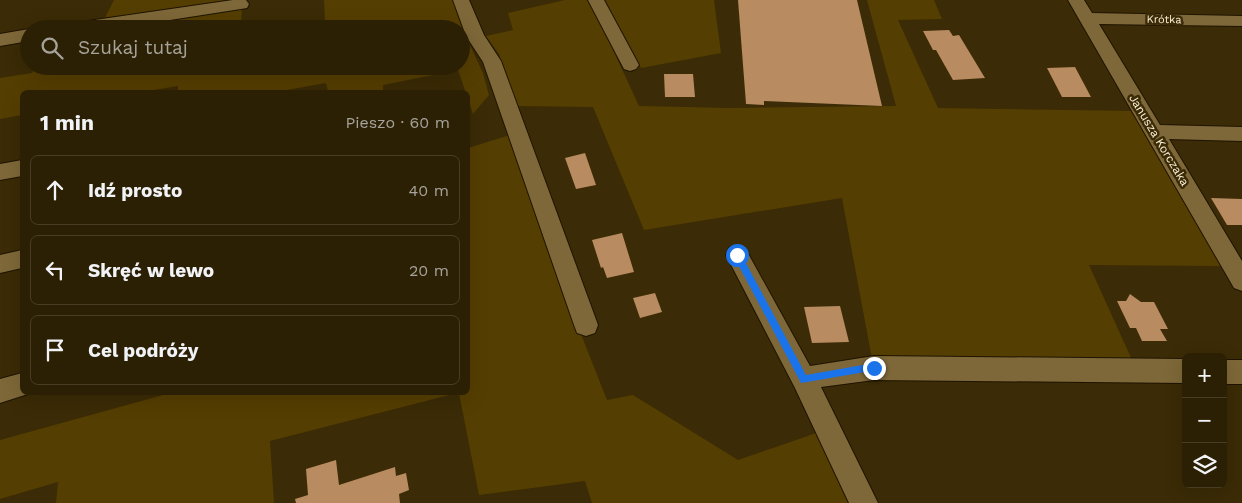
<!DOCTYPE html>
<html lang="pl">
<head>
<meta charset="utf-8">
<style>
  body { margin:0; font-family:"Work Sans",sans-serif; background:#34280e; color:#f1f3f6 }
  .controls { position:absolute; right:15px; bottom:15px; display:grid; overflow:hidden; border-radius:8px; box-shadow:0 5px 20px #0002 }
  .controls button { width:45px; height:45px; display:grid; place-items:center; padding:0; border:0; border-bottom:1px solid #483e26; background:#2c2004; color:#f1f3f6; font:25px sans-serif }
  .stop { position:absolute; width:15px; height:15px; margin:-11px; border:4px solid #1a73e8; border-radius:50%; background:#fff }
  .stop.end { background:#1a73e8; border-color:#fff; box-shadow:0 1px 5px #0008 }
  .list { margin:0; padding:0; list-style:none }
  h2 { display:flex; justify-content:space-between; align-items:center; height:65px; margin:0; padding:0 20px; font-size:21px }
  h2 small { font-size:16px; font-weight:400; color:#a6a39a }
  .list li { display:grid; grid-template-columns:32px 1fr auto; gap:15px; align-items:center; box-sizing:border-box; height:70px; margin:0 10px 10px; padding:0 10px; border:1px solid #483e26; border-radius:8px }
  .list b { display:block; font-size:19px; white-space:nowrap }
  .list em { font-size:16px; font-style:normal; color:#a6a39a }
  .icon { flex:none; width:28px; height:28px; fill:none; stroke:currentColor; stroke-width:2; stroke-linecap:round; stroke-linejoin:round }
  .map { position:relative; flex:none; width:1242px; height:503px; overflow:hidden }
  .search { position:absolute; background:#2c2004; box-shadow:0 5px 20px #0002; left:20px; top:20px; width:450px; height:55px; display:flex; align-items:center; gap:12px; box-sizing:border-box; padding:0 18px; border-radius:28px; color:#a6a39a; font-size:19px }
  .panel { position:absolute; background:#2c2004; box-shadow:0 5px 20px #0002; left:20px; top:90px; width:450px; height:305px; border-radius:8px }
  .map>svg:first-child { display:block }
  .green { fill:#553e01 }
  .building { fill:#b88b60 }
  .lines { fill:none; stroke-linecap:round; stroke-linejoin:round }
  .minor-casing { stroke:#1f1400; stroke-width:2 }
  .minor { fill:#7e6839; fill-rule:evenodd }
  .route { fill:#1a73e8 }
  .labels { text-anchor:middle; stroke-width:5; stroke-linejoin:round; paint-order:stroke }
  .far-street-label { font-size:11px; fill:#fcf0d7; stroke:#3b2b06 }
  .street-label { font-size:12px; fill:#fcf0d7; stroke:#3b2b06 }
</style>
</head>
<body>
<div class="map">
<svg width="1242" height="503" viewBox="0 0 1242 503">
  <rect width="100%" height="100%" fill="#3b2b06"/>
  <!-- green -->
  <g class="green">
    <path d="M114 0H242L241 29H99Z"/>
    <path d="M324 0H457L468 41 483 73 489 95 473 114 458 70 383 85V92H328L326 83 276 92H178V86L142 92H22V115L0 119V78L32 73 36 66H461V29H290L325 22Z"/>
    <path d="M565 0H590L639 106 729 108 896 106 867 0H934L942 19 898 20 938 108 1133 111 1223 266 1089 265 1133 362 872 359 842 198 644 230 593 107 517 106 499 54 486 36 513 30 508 13Z"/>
    <path d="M605 0H714L721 53 641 68Z"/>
    <path d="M510 135 547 248 607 400 633 395 738 460 822 431 857 503H592L585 481 479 495 459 393 468 392V148Z"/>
    <path d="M174 392H457V393L270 441 274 503H56L58 482 0 499V440Z"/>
  </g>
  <!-- building -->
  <g class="building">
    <path d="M738 0H857L882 106 764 101V105L746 104Z"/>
    <path d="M949 30 953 36 959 35 985 78 953 80 936 50H933L923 31Z"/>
    <path d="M1075 67 1091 97H1062L1047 68Z"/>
    <path d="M664 74H693L695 97H665Z"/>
    <path d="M585 153 596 185 576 189 565 158Z"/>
    <path d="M1211 198 1242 199V225H1227Z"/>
    <path d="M622 233 634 272 607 278 603 267 601 268 592 240Z"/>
    <path d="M655 293 662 312 640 318 633 298Z"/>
    <path d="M1130 294 1141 302H1154L1168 329H1160L1167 341H1142L1136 328H1130L1117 301H1126Z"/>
    <path d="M840 306 849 342 812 343 804 307Z"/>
    <path d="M336 460 339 485 395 467 396 476 406 473 409 490 399 494 400 503H296L295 499 308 495 306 469Z"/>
  </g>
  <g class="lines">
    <defs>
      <g id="minor">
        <path d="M233 0H246L249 4 247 8 241 9 112 29H65L68 25 74 23Z"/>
        <path d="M453 0H469L484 35 501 61 598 325 595 333 586 336 577 333 574 325 483 62 466 36Z"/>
        <path d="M588 0H604L639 65 636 69 630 71 624 69Z"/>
        <path d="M1068 0H1084L1092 13 1242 16V26L1099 24 1160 125 1242 127V141L1169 139 1242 261V291L1234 288Z"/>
        <path d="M29 29V41L0 46V34Z"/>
        <path d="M22 160V176L0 180V164Z"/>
        <path d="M737 246 745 248 810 366 874 356 1186 359V383L874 380 821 387 878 503H849L795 388 726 255 729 248Z"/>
        <path d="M22 250V268L0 273V255Z"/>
        <rect x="1223" y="360" width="19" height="24"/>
        <path d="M22 373V392L31 393 0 403V379Z"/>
      </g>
    </defs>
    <!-- minor casing -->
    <use href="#minor" class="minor-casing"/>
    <!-- minor -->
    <use href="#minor" class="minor"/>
  </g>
  <!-- route -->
  <path class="route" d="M737 251 740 252 806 375 874 363 877 365V370L801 383 733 255Z"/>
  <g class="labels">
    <!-- far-street labels -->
    <g class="far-street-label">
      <text transform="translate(1164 19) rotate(1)" y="4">Krótka</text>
    </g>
    <!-- street labels -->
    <g class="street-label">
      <text transform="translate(1159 140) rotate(59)" y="4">Janusza Korczaka</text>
    </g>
  </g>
</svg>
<div class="controls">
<button>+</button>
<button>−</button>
<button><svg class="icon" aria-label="layers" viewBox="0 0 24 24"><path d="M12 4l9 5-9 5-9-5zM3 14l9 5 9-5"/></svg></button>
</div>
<div class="stop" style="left:737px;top:255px"></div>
<div class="stop end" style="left:874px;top:368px"></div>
<div class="search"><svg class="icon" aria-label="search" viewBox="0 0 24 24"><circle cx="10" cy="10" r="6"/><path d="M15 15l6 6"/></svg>Szukaj tutaj</div>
<section class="panel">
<h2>1 min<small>Pieszo · 60 m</small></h2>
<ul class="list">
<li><svg class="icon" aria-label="ahead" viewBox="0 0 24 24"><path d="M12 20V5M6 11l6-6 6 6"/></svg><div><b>Idź prosto</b></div><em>40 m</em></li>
<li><svg class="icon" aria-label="left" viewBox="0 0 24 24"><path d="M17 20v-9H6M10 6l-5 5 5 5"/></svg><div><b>Skręć w lewo</b></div><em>20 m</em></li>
<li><svg class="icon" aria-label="arrive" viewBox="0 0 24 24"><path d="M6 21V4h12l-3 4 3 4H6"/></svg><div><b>Cel podróży</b></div></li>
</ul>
</section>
</div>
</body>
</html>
